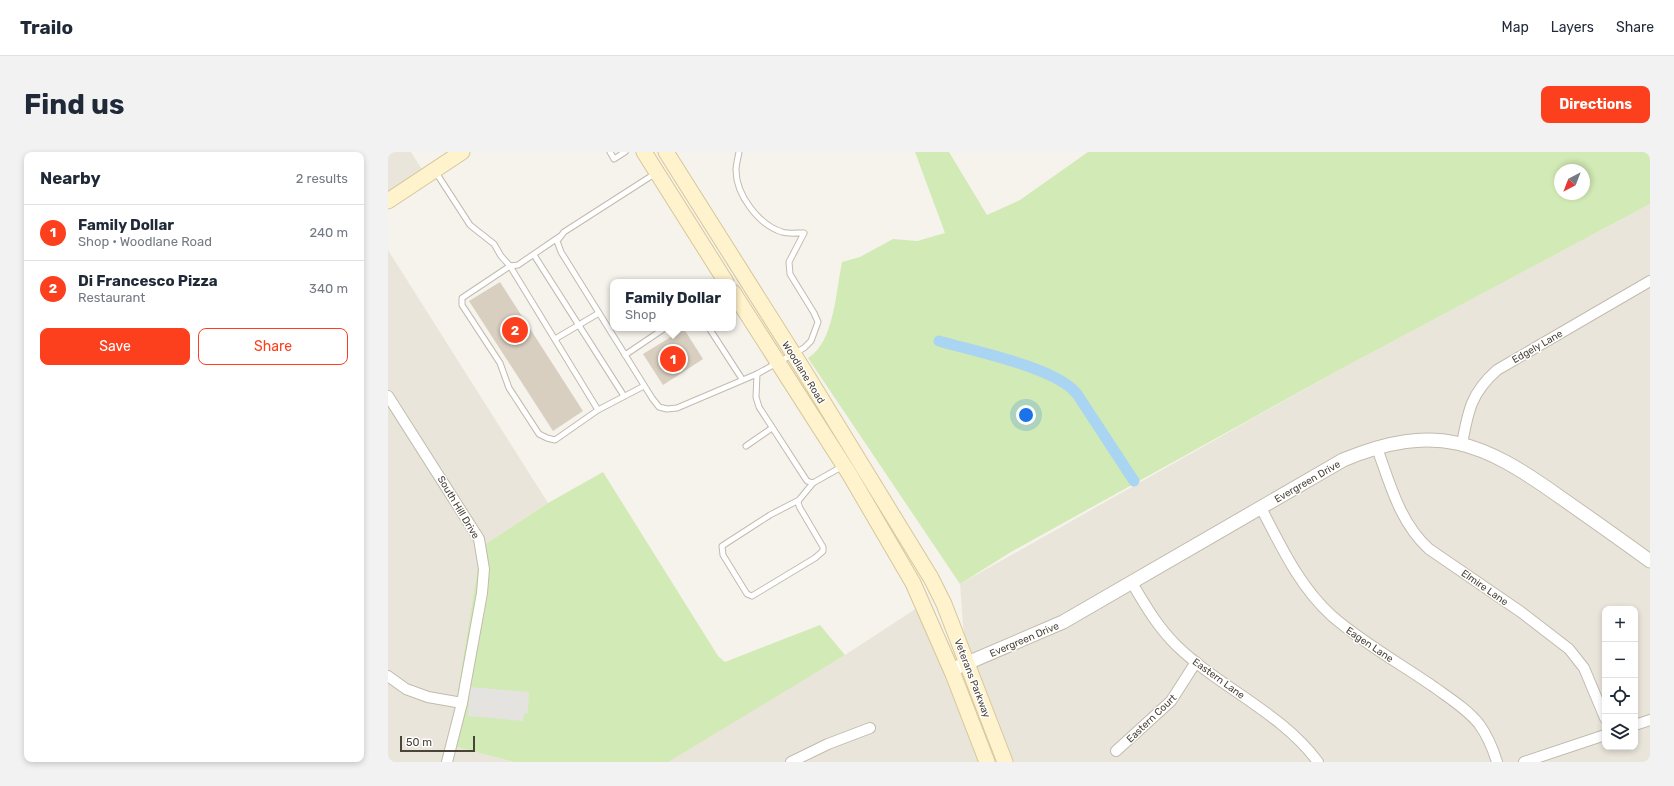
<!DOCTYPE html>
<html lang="en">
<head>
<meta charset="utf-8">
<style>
  body { margin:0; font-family:Rubik,sans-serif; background:#f2f2f3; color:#1f2937 }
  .controls { position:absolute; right:12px; bottom:12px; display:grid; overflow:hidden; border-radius:8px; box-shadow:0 2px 6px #0003 }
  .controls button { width:36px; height:36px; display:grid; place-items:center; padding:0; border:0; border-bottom:1px solid #e0e1e3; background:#fff; color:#1f2937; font:20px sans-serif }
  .compass { position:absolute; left:1166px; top:12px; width:36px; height:36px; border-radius:50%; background:#fff; box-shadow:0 2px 6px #0003; rotate:222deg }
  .scale { position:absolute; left:12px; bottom:10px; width:75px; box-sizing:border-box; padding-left:4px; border:2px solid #4b4439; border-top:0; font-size:11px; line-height:14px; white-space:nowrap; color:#4b4439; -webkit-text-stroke:3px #fff; paint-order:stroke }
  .you { position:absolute; left:638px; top:263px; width:14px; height:14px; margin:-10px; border:3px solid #fff; border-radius:50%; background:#1a73e8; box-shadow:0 0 0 6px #1a73e833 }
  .badge { display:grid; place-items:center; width:26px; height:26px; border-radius:50%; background:#fc3f1d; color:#fff; font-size:13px; font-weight:700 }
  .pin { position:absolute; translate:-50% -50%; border:2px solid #fff; box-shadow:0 1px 4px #0006 }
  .popup { position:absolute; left:222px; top:127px; width:126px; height:52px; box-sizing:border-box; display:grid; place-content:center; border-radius:8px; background:#fff; filter:drop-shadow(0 1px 3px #0005); font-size:13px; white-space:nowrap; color:#747a83 }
  .popup b { font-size:15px; color:#1f2937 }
  .popup::after { content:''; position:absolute; left:50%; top:100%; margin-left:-8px; border:8px solid transparent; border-top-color:#fff }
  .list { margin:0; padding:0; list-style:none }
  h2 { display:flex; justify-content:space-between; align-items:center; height:52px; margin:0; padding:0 16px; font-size:17px }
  h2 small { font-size:13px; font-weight:400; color:#747a83 }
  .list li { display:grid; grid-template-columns:26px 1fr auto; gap:12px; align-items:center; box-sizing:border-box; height:56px; padding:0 16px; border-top:1px solid #e0e1e3 }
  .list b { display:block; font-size:15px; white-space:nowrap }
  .list p { margin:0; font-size:13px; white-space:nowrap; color:#747a83 }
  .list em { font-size:13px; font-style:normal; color:#747a83 }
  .actions { display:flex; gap:8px; padding:12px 16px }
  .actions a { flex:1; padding:9px 0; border:1px solid #fc3f1d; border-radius:8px; text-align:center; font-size:14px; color:#fc3f1d }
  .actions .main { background:#fc3f1d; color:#fff }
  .icon { flex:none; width:22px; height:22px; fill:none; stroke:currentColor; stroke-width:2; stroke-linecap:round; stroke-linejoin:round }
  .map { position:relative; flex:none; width:1262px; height:610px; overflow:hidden; border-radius:8px }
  header { display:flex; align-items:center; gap:24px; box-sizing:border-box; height:56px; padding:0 20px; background:#fff; border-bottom:1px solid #e0e1e3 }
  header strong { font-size:19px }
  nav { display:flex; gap:22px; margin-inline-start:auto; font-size:14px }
  .intro { display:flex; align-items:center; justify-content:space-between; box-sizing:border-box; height:96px; padding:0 24px }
  h1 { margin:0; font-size:28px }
  .button { padding:10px 18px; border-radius:8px; background:#fc3f1d; color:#fff; font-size:14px; font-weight:700 }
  main { display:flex; gap:24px; padding:0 24px }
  aside { flex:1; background:#fff; border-radius:8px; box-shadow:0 2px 6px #0003 }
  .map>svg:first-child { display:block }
  .residential { fill:#eae5da; fill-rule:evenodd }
  .green { fill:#d2eab5; fill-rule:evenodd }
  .parking { fill:#e5e3e0 }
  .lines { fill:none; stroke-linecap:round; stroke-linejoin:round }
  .canal { stroke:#a9d4f2; stroke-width:11 }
  .building { fill:#d8cfc1 }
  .service-casing { stroke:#c2bbae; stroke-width:7 }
  .minor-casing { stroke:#c2bbae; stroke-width:12 }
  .tertiary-casing { stroke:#c2bbae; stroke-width:15 }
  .secondary-casing { stroke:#d6c79b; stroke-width:17 }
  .service { stroke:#fff; stroke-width:5 }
  .minor { stroke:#fff; stroke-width:10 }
  .tertiary { stroke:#fff; stroke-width:13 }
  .secondary { stroke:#fff3cd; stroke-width:15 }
  .labels { text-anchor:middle; stroke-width:3; stroke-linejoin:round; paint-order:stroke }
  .street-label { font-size:10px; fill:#4b4439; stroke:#fff }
</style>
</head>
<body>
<header>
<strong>Trailo</strong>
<nav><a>Map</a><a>Layers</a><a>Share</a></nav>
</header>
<div class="intro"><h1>Find us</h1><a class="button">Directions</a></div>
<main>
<aside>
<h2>Nearby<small>2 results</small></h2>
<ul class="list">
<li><span class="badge">1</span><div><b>Family Dollar</b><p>Shop · Woodlane Road</p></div><em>240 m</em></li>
<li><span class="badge">2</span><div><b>Di Francesco Pizza</b><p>Restaurant</p></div><em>340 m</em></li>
</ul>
<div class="actions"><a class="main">Save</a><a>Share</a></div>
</aside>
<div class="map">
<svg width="1262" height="610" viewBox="0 0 1262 610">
  <rect width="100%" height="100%" fill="#f6f3ec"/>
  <!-- residential -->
  <g class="residential">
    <path d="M0 0H23L38 24 0 49Z"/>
    <path d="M1262 52V610H616L578 511 572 432 951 218ZM1217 457H1247V595H1217Z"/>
    <path d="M0 98 160 351 93 395 61 593 126 610H0Z"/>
    <path d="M535 452 598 610H278L457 503Z"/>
  </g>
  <!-- green -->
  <g class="green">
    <path d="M527 0H561L599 63 632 48 700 0H1262V52L951 218 623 400 572 432 420 206C446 191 448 139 454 110L472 105 505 87 529 89 557 81ZM1172 18H1196V42H1172Z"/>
    <path d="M215 320 330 504 337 510 432 473 457 503 280 610H126L61 593 93 395 160 351Z"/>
  </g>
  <!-- parking -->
  <path class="parking" d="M82 535 141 540 140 561H136L135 569 80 564Z"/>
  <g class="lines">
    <!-- canal -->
    <path class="canal" d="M551 189C585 199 668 215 689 242L746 329"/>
  </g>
  <!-- building -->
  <g class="building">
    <path d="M112 130 195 259 165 279 81 149Z"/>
    <path d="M296 177 315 207 275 233 255 202Z"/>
  </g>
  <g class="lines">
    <defs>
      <g id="service">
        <path d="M222 0 226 7 237 0"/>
        <path d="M47 19 82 73 106 92 113 104 122 114 130 113 171 85"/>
        <path d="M268 21 176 80 169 89 173 100 264 246 271 255 279 257 289 256 369 222 416 196 423 189 430 170 426 161 402 122 401 110 416 81C409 81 400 82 394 80 371 73 348 43 348 18 348 13 350 6 351 0"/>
        <path d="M146 103 236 244"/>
        <path d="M321 176 354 227"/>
        <path d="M167 187 211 161"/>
        <path d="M237 203 277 176"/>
        <path d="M369 222 368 245 371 255 419 329 425 331 455 314"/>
        <path d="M210 258 122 114 74 146V153L112 211 121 236 151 282 159 286 167 288 210 258 256 234"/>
        <path d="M358 294 384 276"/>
        <path d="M411 348 410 351 412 356 435 395V399L427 406 364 444 359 442 335 403 334 394 382 363 411 348 425 331"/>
      </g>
      <g id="minor">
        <path d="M0 244 91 387 96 417 94 441 74 551 59 610"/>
        <path d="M1074 292C1080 259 1083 241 1109 218L1262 129"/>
        <path d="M989 296C1002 332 1012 371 1041 397L1133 460 1181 497 1196 516 1217 566"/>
        <path d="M873 356C893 394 911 434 944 464 975 491 1013 512 1046 535 1061 546 1079 557 1091 572 1099 583 1105 597 1109 610"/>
        <path d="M744 431C757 453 769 474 788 493 832 536 893 560 930 610"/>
        <path d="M0 524 18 537 40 545 74 551"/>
        <path d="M1247 573 1262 568"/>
        <path d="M728 599 783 549 808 510"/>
        <path d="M403 610 440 592 482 576"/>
        <path d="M1136 610 1217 583"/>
      </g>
      <path id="tertiary" d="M563 518 675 470 955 308C1048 269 1095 290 1172 345 1202 366 1232 387 1262 409"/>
      <g id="secondary">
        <path d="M256 0 338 130"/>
        <path d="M278 0 415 217 543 426 556 452 617 610"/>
        <path d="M0 49 74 0"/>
        <path d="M345 140 462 323 525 431 565 522 599 610"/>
      </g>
    </defs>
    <!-- service casing -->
    <use href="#service" class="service-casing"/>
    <!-- minor casing -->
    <use href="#minor" class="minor-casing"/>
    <!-- tertiary casing -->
    <use href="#tertiary" class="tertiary-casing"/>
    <!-- secondary casing -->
    <use href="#secondary" class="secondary-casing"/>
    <!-- service -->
    <use href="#service" class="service"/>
    <!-- minor -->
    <use href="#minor" class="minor"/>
    <!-- tertiary -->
    <use href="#tertiary" class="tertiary"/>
    <!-- secondary -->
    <use href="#secondary" class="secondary"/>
  </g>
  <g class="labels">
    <!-- street labels -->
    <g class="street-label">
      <text transform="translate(1149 194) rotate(-30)" y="4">Edgely Lane</text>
      <text transform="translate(416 220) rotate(58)" y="4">Woodlane Road</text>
      <text transform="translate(919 329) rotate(-30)" y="4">Evergreen Drive</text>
      <text transform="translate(71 355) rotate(59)" y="4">South Hill Drive</text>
      <text transform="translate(1097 435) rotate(35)" y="4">Elmire Lane</text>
      <text transform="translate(636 487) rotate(-23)" y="4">Evergreen Drive</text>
      <text transform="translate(982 492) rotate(34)" y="4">Eagen Lane</text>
      <text transform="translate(585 526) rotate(69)" y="4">Veterans Parkway</text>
      <text transform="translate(831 526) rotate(36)" y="4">Eastern Lane</text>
      <text transform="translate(763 566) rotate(-44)" y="4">Eastern Court</text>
    </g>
  </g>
</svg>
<div class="controls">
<button>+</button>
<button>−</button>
<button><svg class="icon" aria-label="locate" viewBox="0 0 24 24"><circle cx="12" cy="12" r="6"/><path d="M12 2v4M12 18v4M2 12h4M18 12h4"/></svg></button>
<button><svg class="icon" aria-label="layers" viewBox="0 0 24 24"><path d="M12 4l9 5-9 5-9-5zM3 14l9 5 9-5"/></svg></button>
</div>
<svg class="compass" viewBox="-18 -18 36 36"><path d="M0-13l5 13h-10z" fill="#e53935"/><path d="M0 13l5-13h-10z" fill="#747a83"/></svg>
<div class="scale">50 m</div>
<div class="you"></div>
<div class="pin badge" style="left:285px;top:207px">1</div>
<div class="popup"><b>Family Dollar</b>Shop</div>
<div class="pin badge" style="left:127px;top:178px">2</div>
</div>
</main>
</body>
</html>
